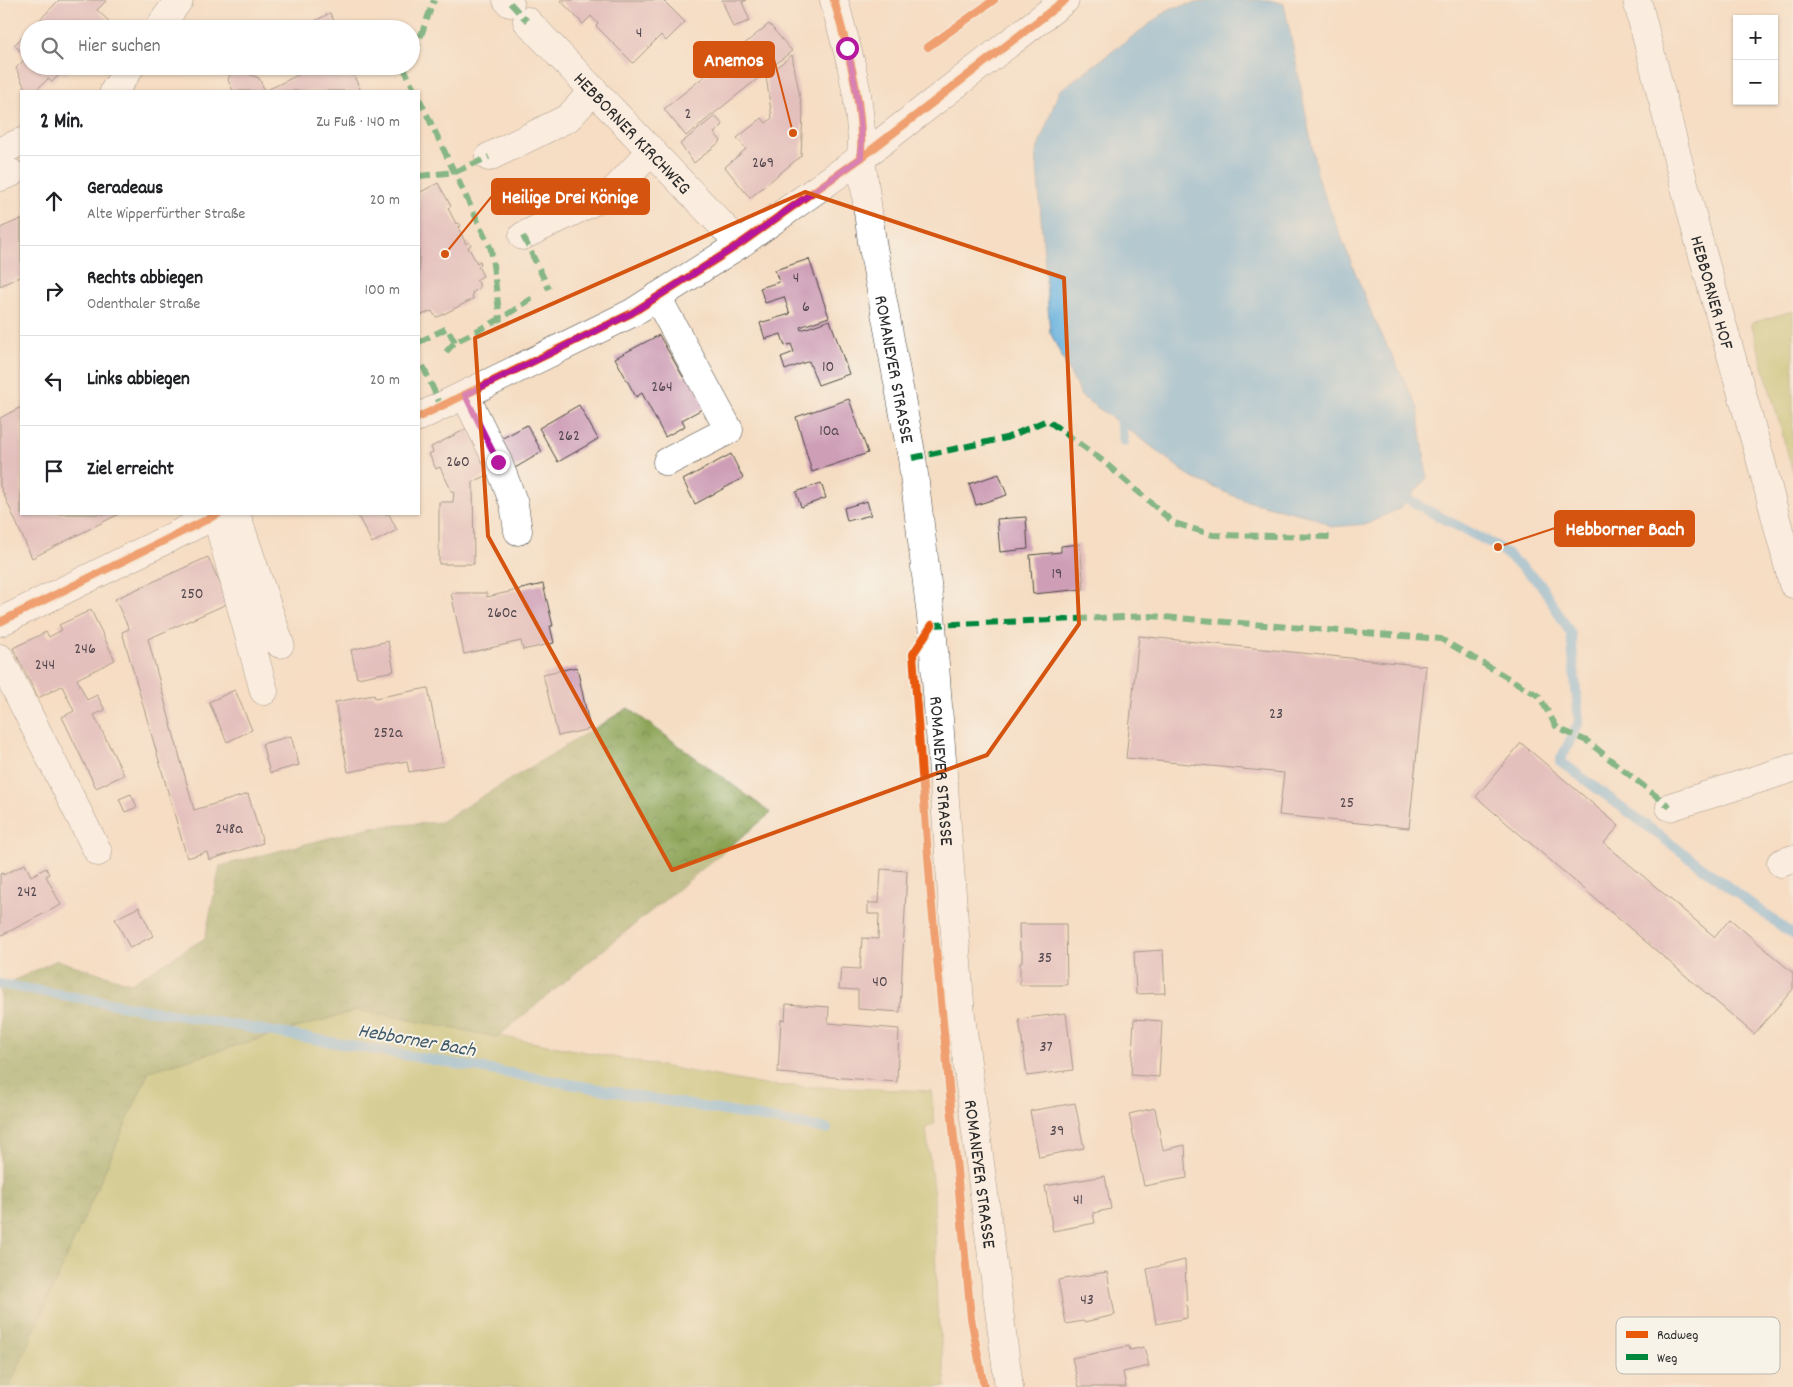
<!DOCTYPE html>
<html lang="de">
<head>
<meta charset="utf-8">
<style>
  body { margin:0; font-family:Dekko,sans-serif; background:#f6f6f6; color:#202124 }
  .controls { position:absolute; right:15px; top:15px; display:grid; overflow:hidden; border-radius:0px; box-shadow:0 1px 4px #0004 }
  .controls button { width:45px; height:45px; display:grid; place-items:center; padding:0; border:0; border-bottom:1px solid #e0e0e0; background:#fff; color:#202124; font:25px sans-serif }
  .stop { position:absolute; width:15px; height:15px; margin:-11px; border:4px solid #b5179e; border-radius:50%; background:#fff }
  .stop.end { background:#b5179e; border-color:#fff; box-shadow:0 1px 5px #0008 }
  .list { margin:0; padding:0; list-style:none }
  h2 { display:flex; justify-content:space-between; align-items:center; height:65px; margin:0; padding:0 20px; font-size:21px }
  h2 small { font-size:16px; font-weight:400; color:#757577 }
  .list li { display:grid; grid-template-columns:32px 1fr auto; gap:15px; align-items:center; box-sizing:border-box; height:90px; padding:0 20px; border-top:1px solid #e0e0e0 }
  .list b { display:block; font-size:19px; white-space:nowrap }
  .list p { margin:0; font-size:16px; white-space:nowrap; color:#757577 }
  .list em { font-size:16px; font-style:normal; color:#757577 }
  .icon { flex:none; width:28px; height:28px; fill:none; stroke:currentColor; stroke-width:2; stroke-linecap:round; stroke-linejoin:round }
  .map { position:relative; flex:none; width:1793px; height:1387px; overflow:hidden }
  .search { position:absolute; background:#fff; box-shadow:0 1px 4px #0004; left:20px; top:20px; width:400px; height:55px; display:flex; align-items:center; gap:12px; box-sizing:border-box; padding:0 18px; border-radius:28px; color:#757577; font-size:19px }
  .panel { position:absolute; background:#fff; box-shadow:0 1px 4px #0004; left:20px; top:90px; width:400px; height:425px; border-radius:0px }
  .map>svg:first-child { display:block }
  .grass { fill:#aebb5d; stroke:#6c7344 }
  .forest { fill:url(#forest-crowns); stroke:#5a6740 }
  .water { fill:#65b0de; stroke:#486e84 }
  .lines { fill:none; stroke-linecap:round; stroke-linejoin:round }
  .stream { stroke:#65b0de; stroke-width:10 }
  .building { fill:#ce9eb7 }
  .minor-casing { stroke:#494642; stroke-width:29 }
  .major-casing { stroke:#494642; stroke-width:29 }
  .minor { stroke:#fff; stroke-width:28 }
  .major { stroke:#fff; stroke-width:28 }
  .quiet { stroke:#00873e; stroke-width:6; stroke-dasharray:12 6; stroke-linecap:butt }
  .cycleway-casing { stroke:#f7f3e8; stroke-width:11 }
  .cycleway { stroke:#e8590c; stroke-width:8 }
  .route { stroke:#b5179e; stroke-width:6 }
  .marked { fill:none; stroke:#d5540f; stroke-width:4; stroke-linejoin:round }
  .labels { text-anchor:middle; stroke-width:4; stroke-linejoin:round; paint-order:stroke }
  .number-label { font-size:16px; fill:#54484e }
  .street-label { font-size:19px; fill:#2b2b2b; stroke:#f7f3e8 }
  .water-label { font-size:20px; font-style:italic; fill:#3f5a6a; stroke:#f7f3e8 }
  .key { fill:#f7f3e8; stroke:#bab7af; stroke-width:1 }
  .key-label { font-size:14px; fill:#2b2b2b }
  .leader { fill:none; stroke:#d5540f; stroke-width:2 }
  .callout-dot { fill:#d5540f; stroke:#f7f3e8; stroke-width:2 }
  .callout { fill:#d5540f; stroke:#d5540f; stroke-width:2 }
  .callout-label { font-size:20px; text-anchor:middle; font-weight:bold; fill:#fff }
</style>
</head>
<body>
<div class="map">
<svg width="1793" height="1387" viewBox="0 0 1793 1387">
  <defs>
    <pattern id="forest-crowns" width="20" height="18" patternUnits="userSpaceOnUse" patternTransform="scale(1.25)"><rect width="20" height="18" fill="#8aa354"/><path d="M2 6a3 3 0 1 1 6 0M12 15a3 3 0 1 1 6 0" fill="none" stroke="#718546"/></pattern>
  </defs>
  <rect width="100%" height="100%" fill="#f7f3e8"/>
  <filter id="ink" filterUnits="userSpaceOnUse"><feTurbulence type="fractalNoise" baseFrequency=".02" numOctaves="2"/><feDisplacementMap in="SourceGraphic" scale="10" xChannelSelector="R" yChannelSelector="G"/><feConvolveMatrix kernelMatrix="1 2 1 2 8 2 1 2 1" color-interpolation-filters="sRGB"/></filter>
  <filter id="wash" filterUnits="userSpaceOnUse"><feTurbulence type="fractalNoise" baseFrequency=".0096" numOctaves="4" result="noise"/><feDisplacementMap in="SourceGraphic" scale="20" xChannelSelector="R" yChannelSelector="G"/><feGaussianBlur stdDeviation="1.12" result="paint"/><feColorMatrix in="noise" values="0 0 0 0 0 0 0 0 0 0 0 0 0 0 0 0 0 1.4 0 .05"/><feComposite in="paint" operator="in"/></filter>
  <g filter="url(#wash)">
    <rect width="100%" height="100%" fill="#f5ddc3"/>
    <!-- grass -->
    <g class="grass">
      <path d="M1793 311V472L1751 323Z"/>
      <path d="M358 1010 764 1085 931 1091 935 1123 926 1128 934 1197 937 1306 946 1387H9L149 1071Z"/>
    </g>
    <!-- forest -->
    <path class="forest" d="M628 708 771 813 497 1037 358 1010 149 1071 12 1381 9 1387H0V987L57 960 131 983 205 938 220 866 371 827 440 822Z"/>
    <!-- water -->
    <path class="water" d="M1211 0H1269L1284 4 1296 62 1318 179 1373 317 1418 408 1427 478 1400 508 1367 524 1331 527 1313 517 1246 501 1192 478 1143 440 1081 396 1050 332 1036 153 1059 91 1171 8Z"/>
    <g class="lines">
      <!-- stream -->
      <g class="stream">
        <path d="M1119 413 1124 442"/>
        <path d="M1401 489 1406 498 1425 509 1498 547 1540 583 1571 634 1579 722 1560 761 1793 935"/>
        <path d="M0 984 827 1129"/>
      </g>
    </g>
    <g id="blocks">
      <!-- building -->
      <g class="building">
        <path d="M59 0H107L97 10 111 23 105 29H31Z"/>
        <path d="M560 0H663L685 22 666 41 661 35 633 63 596 26 598 24 591 16 583 24Z"/>
        <path d="M722 0H747L742 2 750 21 733 27Z"/>
        <path d="M330 13 338 29H300Z"/>
        <path d="M769 24 792 51 686 136 664 109Z"/>
        <path d="M29 31V66H73L65 75 62 72 52 82 48 79 35 91H26L16 68 27 57 14 45Z"/>
        <path d="M792 55 803 113 801 156 750 198 725 167 746 149 737 138 762 118 766 123 772 118 766 76Z"/>
        <path d="M296 66H349L361 91H233L228 80 232 68 259 78 265 91 300 74Z"/>
        <path d="M715 116 723 125 714 133 721 141 694 163 680 144Z"/>
        <path d="M438 183 451 206 448 208 456 224 459 223 461 226 458 227 466 244 469 242 471 245 468 247 477 263 480 261 481 264 478 266 483 276 476 280 479 283V288L472 293 473 299 438 317 435 316 432 311 419 316V193Z"/>
        <path d="M21 219V276L0 286V228Z"/>
        <path d="M809 259 829 317 800 327 801 330 830 320 849 374 818 385 809 361 785 370 781 357 794 352 791 344 785 346 781 334 765 339 760 323 790 314 784 297 765 303 760 288 779 282 775 270Z"/>
        <path d="M659 335 683 377 688 374 706 407 682 420 685 426 665 437 642 393 636 397 615 358Z"/>
        <path d="M849 399 868 453 812 472 796 417Z"/>
        <path d="M579 405 598 439 558 462 539 428Z"/>
        <path d="M21 407V514H119L32 558 0 486V418Z"/>
        <path d="M527 425 542 452 515 468 501 439Z"/>
        <path d="M468 428 490 474 473 482 474 564H439V502H453L454 491 452 492 440 467 436 469 429 454 433 452 431 447Z"/>
        <path d="M731 454 743 478 695 504 683 480Z"/>
        <path d="M999 474 1007 495 976 505 969 484Z"/>
        <path d="M821 483 826 498 801 507 796 492Z"/>
        <path d="M867 501 871 515 847 521 844 508Z"/>
        <path d="M357 514H389L397 530 372 543Z"/>
        <path d="M1026 517 1028 549 1000 552 997 519Z"/>
        <path d="M1080 544 1084 589 1033 594 1030 555 1061 552V546Z"/>
        <path d="M208 557 229 603 148 639 194 810 248 794 263 843 209 860 207 852 187 858 122 632 129 629 115 599Z"/>
        <path d="M543 584 553 626H550L554 643 523 650 521 641 464 654 451 593H487V597Z"/>
        <path d="M91 610 115 660 77 679 87 700 97 695 105 710 94 715 124 775 96 788 62 717 74 711 62 686 38 698 13 648 46 632 49 637 62 630 59 625Z"/>
        <path d="M1139 636 1426 666 1409 828 1279 815 1284 773 1126 758Z"/>
        <path d="M388 641 394 671 357 678 351 650Z"/>
        <path d="M577 667 590 729 558 736 543 674Z"/>
        <path d="M428 688 443 766 409 772 407 761 348 772 335 702 374 695 375 698Z"/>
        <path d="M235 690 252 730 227 742 209 702Z"/>
        <path d="M291 736 299 765 270 773 262 744Z"/>
        <path d="M1521 743 1619 826 1604 843 1715 937 1730 919 1793 973V989L1754 1034 1476 797Z"/>
        <path d="M131 794 137 807 125 812 119 799Z"/>
        <path d="M25 864 31 876 46 868 49 874 46 876 61 905 0 936V874L3 873V875Z"/>
        <path d="M881 869 907 871 900 1012 858 1009V990L839 989 841 968 860 969 862 938 878 939 879 914H868V903H879Z"/>
        <path d="M139 907 153 936 130 948 115 919Z"/>
        <path d="M1019 924H1066L1067 985H1020V963L1022 962V950H1020Z"/>
        <path d="M1163 950 1165 993 1136 994 1134 952Z"/>
        <path d="M786 1004 829 1007 828 1023 899 1029 897 1082 778 1073 781 1019 785 1020Z"/>
        <path d="M1066 1013 1073 1070 1027 1076 1019 1019Z"/>
        <path d="M1134 1019 1162 1021 1159 1077 1131 1075Z"/>
        <path d="M1075 1103 1084 1148 1039 1157 1030 1111Z"/>
        <path d="M1155 1108 1163 1150 1185 1145 1187 1178 1144 1186 1129 1114Z"/>
        <path d="M1105 1176 1111 1209 1093 1213 1095 1223 1053 1231 1045 1186Z"/>
        <path d="M1185 1260 1187 1318 1156 1324 1147 1269Z"/>
        <path d="M1107 1272 1115 1315 1084 1322 1083 1321 1066 1324 1058 1280Z"/>
        <path d="M1129 1346 1130 1350 1144 1347 1149 1366 1123 1372 1126 1387H1079L1072 1358Z"/>
      </g>
    </g>
  </g>
  <g filter="url(#ink)">
    <use href="#blocks" fill-opacity="0" stroke="#494642" stroke-width="1"/>
    <g class="lines">
      <defs>
        <g id="minor">
          <path d="M507 0 510 3"/>
          <path id="s1" d="M1637 0 1698 238 1762 465 1793 584"/>
          <path id="s2" d="M527 21 740 244"/>
          <path d="M158 29 179 0"/>
          <path d="M114 91 131 66"/>
          <path d="M0 151 21 142"/>
          <path d="M489 157 568 118 594 90"/>
          <path d="M0 177 11 173"/>
          <path d="M523 236 613 192 652 150"/>
          <path d="M657 297 729 430 667 462"/>
          <path d="M465 395 498 462 514 504 518 531"/>
          <path d="M216 514 264 691"/>
          <path d="M236 514 280 644"/>
          <path d="M0 658 98 852"/>
          <path d="M1670 807 1793 768"/>
          <path d="M1781 863 1793 859"/>
        </g>
        <g id="major">
          <path id="s3" d="M834 0 851 64 857 94 862 139 861 158 872 242 912 458 932 625 961 1016 1009 1387"/>
          <path d="M419 417 632 313 740 244 861 158 1065 0"/>
          <path d="M0 622 218 514"/>
        </g>
      </defs>
      <!-- minor casing -->
      <use href="#minor" class="minor-casing"/>
      <!-- major casing -->
      <use href="#major" class="major-casing"/>
      <!-- minor -->
      <use href="#minor" class="minor"/>
      <!-- major -->
      <use href="#major" class="major"/>
      <!-- quiet -->
      <g class="quiet">
        <path d="M510 3 527 21"/>
        <path d="M411 51 416 49 434 0"/>
        <path d="M403 66 415 91"/>
        <path d="M419 98 491 249 500 319"/>
        <path d="M419 176 455 172 489 157"/>
        <path d="M523 236 549 289"/>
        <path d="M419 342 447 328 455 342"/>
        <path d="M446 352 455 342 500 319 536 296"/>
        <path d="M423 366 441 406"/>
        <path d="M912 458 1006 438 1047 420 1103 461 1174 523 1213 535 1331 537"/>
        <path d="M932 625 1151 616 1441 639 1539 696 1557 728 1587 741 1670 807"/>
      </g>
      <defs>
        <g id="cycleway">
          <path d="M834 0C848 51 864 104 861 158"/>
          <path d="M928 47 994 0"/>
          <path d="M419 417 632 313 740 244 861 158 1065 0"/>
          <path d="M0 622 218 514"/>
          <path d="M932 625 913 654 931 896 971 1318 984 1387"/>
        </g>
      </defs>
      <!-- cycleway casing -->
      <use href="#cycleway" class="cycleway-casing"/>
      <!-- cycleway -->
      <use href="#cycleway" class="cycleway"/>
    </g>
  </g>
  <g class="lines" filter="url(#ink)">
    <!-- route -->
    <path class="route" d="M498 462 465 395 632 313 740 244 861 158C863 121 856 84 847 48"/>
  </g>
  <!-- marked area -->
  <path d="M0 0H1793V1387H0ZM805 192 1064 278 1079 624 987 755 672 870 488 536 475 338Z" fill="#f5ddc3" fill-opacity=".55" fill-rule="evenodd"/>
  <path class="marked" d="M805 192 1064 278 1079 624 987 755 672 870 488 536 475 338Z"/>
  <g class="labels">
    <!-- number labels -->
    <g class="number-label">
      <text x="639" y="37">4</text>
      <text x="688" y="118">2</text>
      <text x="763" y="167">269</text>
      <text x="796" y="282">4</text>
      <text x="806" y="311">6</text>
      <text x="828" y="371">10</text>
      <text x="662" y="391">264</text>
      <text x="829" y="435">10a</text>
      <text x="569" y="440">262</text>
      <text x="458" y="466">260</text>
      <text x="1057" y="578">19</text>
      <text x="192" y="598">250</text>
      <text x="502" y="617">260c</text>
      <text x="85" y="653">246</text>
      <text x="45" y="669">244</text>
      <text x="1276" y="718">23</text>
      <text x="388" y="737">252a</text>
      <text x="1347" y="807">25</text>
      <text x="229" y="833">248a</text>
      <text x="27" y="896">242</text>
      <text x="1045" y="962">35</text>
      <text x="880" y="986">40</text>
      <text x="1046" y="1051">37</text>
      <text x="1057" y="1135">39</text>
      <text x="1078" y="1204">41</text>
      <text x="1087" y="1304">43</text>
    </g>
    <!-- street labels -->
    <g class="street-label">
      <text dy="7" stroke="none"><textPath href="#s2" startOffset="154">HEBBORNER KIRCHWEG</textPath></text>
      <text dy="7" stroke="none"><textPath href="#s1" startOffset="302">HEBBORNER HOF</textPath></text>
      <text dy="7" stroke="none"><textPath href="#s3" startOffset="375">ROMANEYER STRASSE</textPath></text>
      <text dy="7" stroke="none"><textPath href="#s3" startOffset="780">ROMANEYER STRASSE</textPath></text>
      <text dy="7" stroke="none"><textPath href="#s3" startOffset="1185">ROMANEYER STRASSE</textPath></text>
    </g>
    <!-- water labels -->
    <g class="water-label">
      <text transform="translate(417 1039) rotate(10)" y="7">Hebborner Bach</text>
    </g>
  </g>
  <!-- legend -->
  <rect x="1616" y="1317" width="164" height="57" rx="8" class="key"/>
  <rect x="1626" y="1331" width="22" height="7" fill="#e8590c"/>
  <rect x="1626" y="1354" width="22" height="6" fill="#00873e"/>
  <g class="key-label">
    <text x="1657" y="1339">Radweg</text>
    <text x="1657" y="1362">Weg</text>
  </g>
  <!-- callouts -->
  <path class="leader" d="M793 133L774 59M445 254L492 196M1498 547L1555 528"/>
  <g class="callout-dot">
    <circle cx="793" cy="133" r="5"/>
    <circle cx="445" cy="254" r="5"/>
    <circle cx="1498" cy="547" r="5"/>
  </g>
  <g class="callout">
    <rect x="694" y="42" width="80" height="35" rx="5"/>
    <rect x="492" y="179" width="157" height="35" rx="5"/>
    <rect x="1555" y="511" width="139" height="35" rx="5"/>
  </g>
  <g class="callout-label">
    <text x="734" y="66">Anemos</text>
    <text x="570" y="203">Heilige Drei Könige</text>
    <text x="1625" y="535">Hebborner Bach</text>
  </g>
</svg>
<div class="controls">
<button>+</button>
<button>−</button>
</div>
<div class="stop" style="left:847px;top:48px"></div>
<div class="stop end" style="left:498px;top:462px"></div>
<div class="search"><svg class="icon" aria-label="search" viewBox="0 0 24 24"><circle cx="10" cy="10" r="6"/><path d="M15 15l6 6"/></svg>Hier suchen</div>
<section class="panel">
<h2>2 Min.<small>Zu Fuß · 140 m</small></h2>
<ul class="list">
<li><svg class="icon" aria-label="ahead" viewBox="0 0 24 24"><path d="M12 20V5M6 11l6-6 6 6"/></svg><div><b>Geradeaus</b><p>Alte Wipperfürther Straße</p></div><em>20 m</em></li>
<li><svg class="icon" aria-label="right" viewBox="0 0 24 24"><path d="M7 20v-9h11M14 6l5 5-5 5"/></svg><div><b>Rechts abbiegen</b><p>Odenthaler Straße</p></div><em>100 m</em></li>
<li><svg class="icon" aria-label="left" viewBox="0 0 24 24"><path d="M17 20v-9H6M10 6l-5 5 5 5"/></svg><div><b>Links abbiegen</b></div><em>20 m</em></li>
<li><svg class="icon" aria-label="arrive" viewBox="0 0 24 24"><path d="M6 21V4h12l-3 4 3 4H6"/></svg><div><b>Ziel erreicht</b></div></li>
</ul>
</section>
</div>
</body>
</html>
